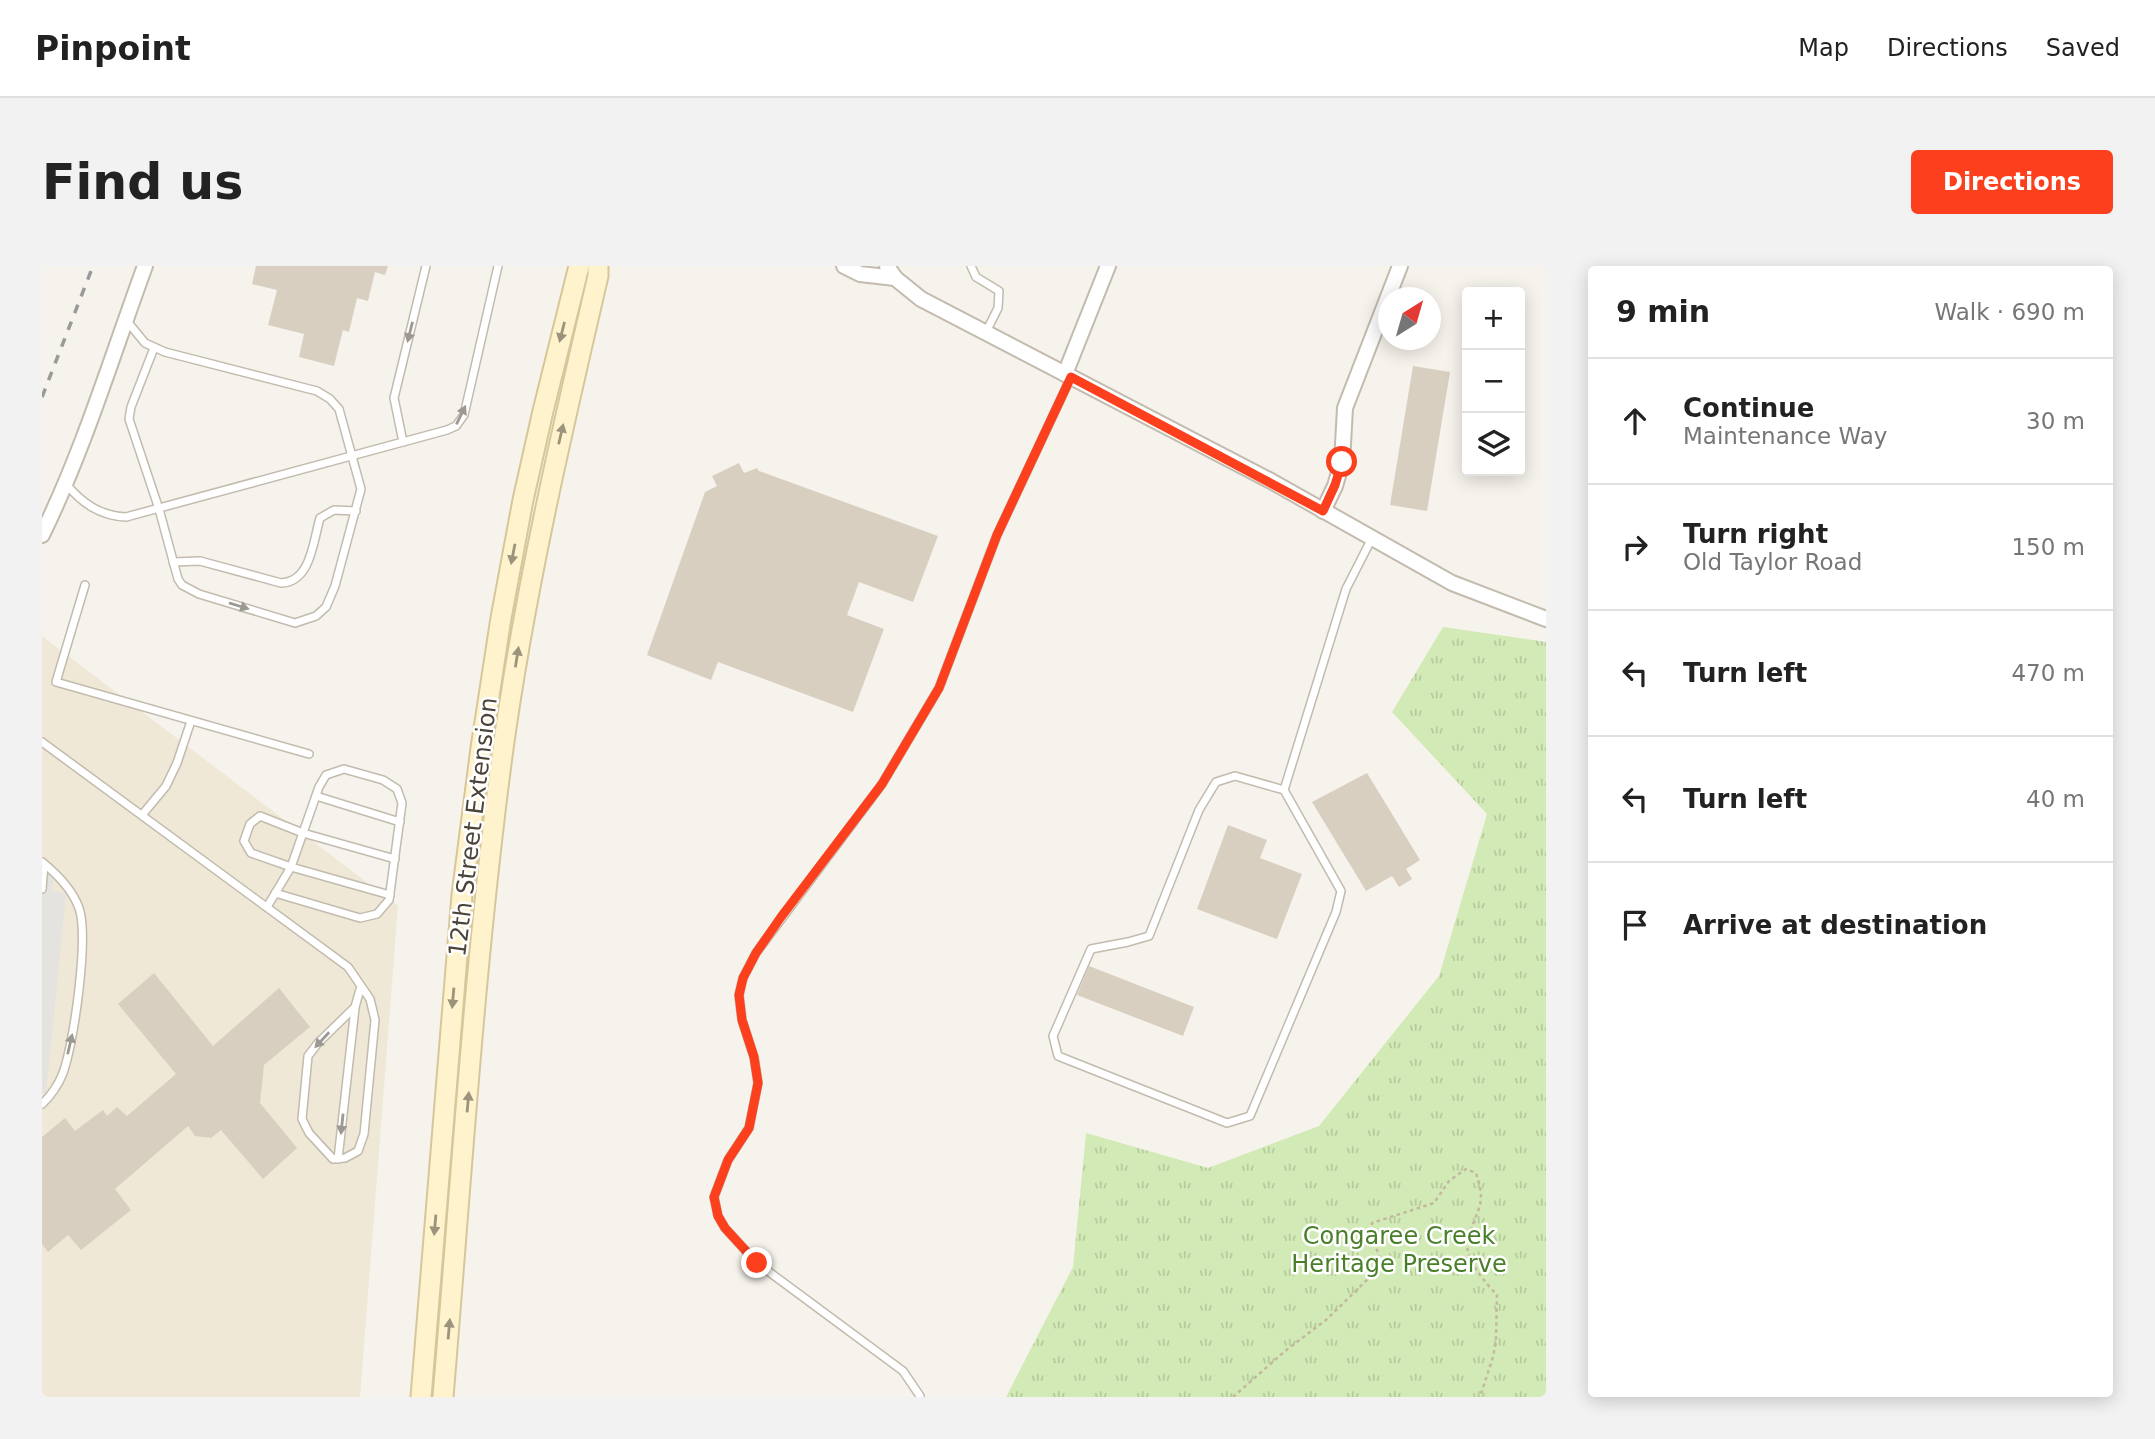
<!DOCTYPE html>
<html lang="en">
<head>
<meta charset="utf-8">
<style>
  body { margin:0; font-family:"DejaVu Sans",sans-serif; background:#f2f2f2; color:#222 }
  .controls { position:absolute; right:21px; top:21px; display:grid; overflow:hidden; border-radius:7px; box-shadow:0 4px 18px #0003 }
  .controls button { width:63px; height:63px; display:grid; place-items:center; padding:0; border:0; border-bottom:2px solid #e0e0e0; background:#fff; color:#222; font:35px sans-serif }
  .compass { position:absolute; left:1336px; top:21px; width:63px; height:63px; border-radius:50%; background:#fff; box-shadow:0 4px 18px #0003; rotate:37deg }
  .stop { position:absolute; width:21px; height:21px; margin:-16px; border:5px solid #fc3f1d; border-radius:50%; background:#fff }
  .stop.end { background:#fc3f1d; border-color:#fff; box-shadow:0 2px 7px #0008 }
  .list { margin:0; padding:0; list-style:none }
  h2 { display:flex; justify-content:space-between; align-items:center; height:91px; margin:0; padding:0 28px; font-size:30px }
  h2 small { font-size:23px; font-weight:400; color:#767676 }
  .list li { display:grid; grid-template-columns:46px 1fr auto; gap:21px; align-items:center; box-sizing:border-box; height:126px; padding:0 28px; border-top:2px solid #e0e0e0 }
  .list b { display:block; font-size:26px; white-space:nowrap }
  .list p { margin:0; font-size:23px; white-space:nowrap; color:#767676 }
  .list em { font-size:23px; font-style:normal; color:#767676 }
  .icon { flex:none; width:38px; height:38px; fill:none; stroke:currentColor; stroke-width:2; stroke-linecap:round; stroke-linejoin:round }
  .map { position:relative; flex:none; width:1504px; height:1131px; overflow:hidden; border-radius:7px }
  header { display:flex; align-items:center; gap:42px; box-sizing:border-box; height:98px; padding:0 35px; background:#fff; border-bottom:2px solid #e0e0e0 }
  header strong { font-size:33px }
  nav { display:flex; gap:38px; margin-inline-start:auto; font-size:24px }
  .intro { display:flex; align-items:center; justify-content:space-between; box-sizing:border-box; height:168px; padding:0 42px }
  h1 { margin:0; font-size:49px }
  .button { padding:18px 32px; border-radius:7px; background:#fc3f1d; color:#fff; font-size:24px; font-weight:700 }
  main { display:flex; gap:42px; padding:0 42px }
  aside { flex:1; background:#fff; border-radius:7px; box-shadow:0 4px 18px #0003 }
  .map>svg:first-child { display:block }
  .education { fill:#efe8d6 }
  .park { fill:url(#park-tufts) }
  .parking { fill:#e5e3e0 }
  .building { fill:#d8cfc1 }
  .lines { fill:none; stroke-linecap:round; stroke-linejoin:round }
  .lane-casing { stroke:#c2bbae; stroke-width:10 }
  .street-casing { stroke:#c2bbae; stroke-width:18 }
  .secondary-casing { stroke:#d6c79b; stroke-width:23 }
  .path { stroke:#c4b79f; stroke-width:2.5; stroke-dasharray:3.5 3.5; stroke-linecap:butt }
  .lane { stroke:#fff; stroke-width:7 }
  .street { stroke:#fff; stroke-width:14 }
  .secondary { stroke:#fff3cd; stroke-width:19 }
  .rail { stroke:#9a9a9a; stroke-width:3.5; stroke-dasharray:9 9; stroke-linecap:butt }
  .oneway { fill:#9c9892 }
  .oneway2 { fill:#9c937c }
  .route { stroke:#fc3f1d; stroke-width:9 }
  .labels { text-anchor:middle; stroke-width:5; stroke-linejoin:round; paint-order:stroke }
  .street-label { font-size:24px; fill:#4b4439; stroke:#fff }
  .park-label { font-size:24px; fill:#4a7f2a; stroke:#fff }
</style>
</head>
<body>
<header>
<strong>Pinpoint</strong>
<nav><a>Map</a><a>Directions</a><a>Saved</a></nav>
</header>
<div class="intro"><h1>Find us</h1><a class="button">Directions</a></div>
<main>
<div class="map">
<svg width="1504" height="1131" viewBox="0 0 1504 1131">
  <defs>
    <pattern id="park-tufts" width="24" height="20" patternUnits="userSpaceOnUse" patternTransform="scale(1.75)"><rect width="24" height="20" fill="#d2eab5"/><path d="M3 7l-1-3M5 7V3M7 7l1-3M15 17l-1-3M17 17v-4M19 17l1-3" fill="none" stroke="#b6ca9c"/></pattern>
  </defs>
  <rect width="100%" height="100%" fill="#f6f3ec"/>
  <!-- education -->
  <path class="education" d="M0 370 356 640 318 1131H6L0 1129Z"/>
  <!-- park -->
  <path class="park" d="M1401 361 1504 376V1131H964L1031 1001 1044 867 1166 902 1277 860 1397 710 1445 548 1350 446Z"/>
  <!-- parking -->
  <path class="parking" d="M0 605 12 606 10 625 24 627 4 828 0 827Z"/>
  <!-- building -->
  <g class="building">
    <path d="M214 0H346L343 9 333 6 326 35 315 32 307 66 301 64 292 100 257 91 262 68 226 59 235 24 210 18Z"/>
    <path d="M1371 100 1408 106 1385 245 1348 239Z"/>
    <path d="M697 197 702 207 715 202 717 205 896 270 871 336 817 316 805 349 842 363 811 446 676 396 669 414 605 389 663 226 675 220 670 210Z"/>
    <path d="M1325 507 1378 594 1364 603 1370 613 1357 621 1350 610 1324 625 1270 536Z"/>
    <path d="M1186 559 1225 574 1218 592 1260 608 1235 673 1155 643Z"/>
    <path d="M1047 700 1152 741 1141 770 1035 729Z"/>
    <path d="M112 707 171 780 237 722 268 761 222 799 218 837 255 882 221 913 179 864 169 872 153 870 146 860 73 923 89 944 39 984 26 969 6 986 0 978V871L23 852 33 865 61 844 65 850 75 841 85 850 134 808 76 738Z"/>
  </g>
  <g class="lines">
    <defs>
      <g id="lane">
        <path d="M929 0 934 11 957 25 956 42 944 66"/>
        <path d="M84 54 103 77 123 86 275 125 288 133 297 143 319 223 293 320 284 341 274 350 253 357 157 328 140 319 136 313 117 243 87 153 89 141 112 82"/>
        <path d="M361 176 352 132 384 0"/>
        <path d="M24 218C40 237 58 250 84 251L405 164 414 160 422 149 456 0"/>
        <path d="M131 296 158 295 239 317C269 316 271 276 278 252L292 244 314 245"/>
        <path d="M43 319 14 416 267 488"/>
        <path d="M0 476 306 701 328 733 333 754 322 868 316 885 303 892 291 893 267 867 260 853 266 790 276 777 313 741 319 720"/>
        <path d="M1242 524 1193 510 1174 516 1157 544 1107 670 1086 676 1049 683 1011 770 1016 790 1185 857 1208 850 1294 646 1299 625 1242 524 1304 323 1330 272"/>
        <path d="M274 530 358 556"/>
        <path d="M100 549 124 520 135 497 149 455"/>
        <path d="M0 596C15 608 30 623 37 642 47 671 32 777 21 807 17 818 8 831 0 838"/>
        <path d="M0 623 2 598"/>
        <path d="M348 629 249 601 209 587 202 575 208 558 218 550 261 567 353 593"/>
        <path d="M225 641 249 601 277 521 284 509 302 503 341 514 355 523 360 537 347 634 335 648 318 652 233 627"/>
        <path d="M296 893 313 742"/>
        <path d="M878 1130 861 1105 715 997 683 962 676 950 672 931 686 894 707 862 716 817 712 791 700 754 697 729 701 712 714 687 840 518 897 422 955 269 1029 111"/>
      </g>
      <g id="street">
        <path d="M802 0 818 8 853 12 845 0"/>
        <path d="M853 12 879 33 1229 215 1410 317 1504 353"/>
        <path d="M1023 108 1066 0"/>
        <path d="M1281 245 1293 220 1300 196 1303 142 1358 0"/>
        <path d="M0 269C42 183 70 90 103 0"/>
      </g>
      <g id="secondary">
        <path d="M379 1131 420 629 439 482 459 352 481 234 501 145 537 0"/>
        <path d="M401 1131C419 917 432 702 460 490 482 328 519 169 556 10V0"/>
      </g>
    </defs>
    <!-- lane casing -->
    <use href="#lane" class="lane-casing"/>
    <!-- street casing -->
    <use href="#street" class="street-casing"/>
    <!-- secondary casing -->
    <use href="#secondary" class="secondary-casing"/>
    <!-- path -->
    <path class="path" d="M1191 1131 1243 1085 1284 1054 1332 1007 1337 989 1330 972V957L1392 937 1407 915 1424 903 1434 907C1442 933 1440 936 1430 960 1429 965 1425 972 1425 976 1424 995 1443 1016 1455 1029L1454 1074 1451 1091 1438 1131"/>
    <!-- lane -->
    <use href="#lane" class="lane"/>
    <!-- street -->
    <use href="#street" class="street"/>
    <!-- secondary -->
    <use href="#secondary" class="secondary"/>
    <!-- rail -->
    <path class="rail" d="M0 131 51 0"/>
  </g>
  <!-- one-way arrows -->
  <defs><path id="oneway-solid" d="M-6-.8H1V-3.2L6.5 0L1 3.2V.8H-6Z" transform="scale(1.75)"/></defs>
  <g class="oneway">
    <use href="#oneway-solid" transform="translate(368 66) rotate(104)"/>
    <use href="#oneway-solid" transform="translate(419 149) rotate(-64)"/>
    <use href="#oneway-solid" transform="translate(197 340) rotate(17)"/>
    <use href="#oneway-solid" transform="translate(280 774) rotate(133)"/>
    <use href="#oneway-solid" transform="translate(28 778) rotate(-77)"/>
    <use href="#oneway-solid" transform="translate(300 858) rotate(96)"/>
  </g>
  <g class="oneway2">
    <use href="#oneway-solid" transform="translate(520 66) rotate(104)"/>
    <use href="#oneway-solid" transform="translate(519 168) rotate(-77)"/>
    <use href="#oneway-solid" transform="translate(471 288) rotate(101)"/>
    <use href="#oneway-solid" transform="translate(475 391) rotate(-81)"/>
    <use href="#oneway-solid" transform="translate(411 732) rotate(95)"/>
    <use href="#oneway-solid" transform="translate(426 836) rotate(-85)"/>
    <use href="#oneway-solid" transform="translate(393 959) rotate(95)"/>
    <use href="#oneway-solid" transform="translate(407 1063) rotate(-85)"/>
  </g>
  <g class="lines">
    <!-- route -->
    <path class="route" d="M715 997 683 962 676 950 672 931 686 894 707 862 716 817 712 791 700 754 697 729 701 712 714 687 739 651 840 518 897 422 955 269 1029 111 1281 245 1293 219 1300 196"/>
  </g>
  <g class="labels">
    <!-- street labels -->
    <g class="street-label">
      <text transform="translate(431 561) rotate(-83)" y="8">12th Street Extension</text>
    </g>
    <!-- park labels -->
    <g class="park-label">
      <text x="1357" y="978">Congaree Creek<tspan x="1357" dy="28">Heritage Preserve</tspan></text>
    </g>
  </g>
</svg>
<div class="controls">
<button>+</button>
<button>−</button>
<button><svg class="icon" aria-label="layers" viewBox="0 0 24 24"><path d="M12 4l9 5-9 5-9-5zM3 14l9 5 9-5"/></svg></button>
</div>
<svg class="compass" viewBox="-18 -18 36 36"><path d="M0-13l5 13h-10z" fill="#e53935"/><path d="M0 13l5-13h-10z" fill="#767676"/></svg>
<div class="stop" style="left:1300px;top:196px"></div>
<div class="stop end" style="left:715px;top:997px"></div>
</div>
<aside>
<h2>9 min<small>Walk · 690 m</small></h2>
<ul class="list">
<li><svg class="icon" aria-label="ahead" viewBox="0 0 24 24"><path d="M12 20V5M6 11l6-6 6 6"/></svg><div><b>Continue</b><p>Maintenance Way</p></div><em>30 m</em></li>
<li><svg class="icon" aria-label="right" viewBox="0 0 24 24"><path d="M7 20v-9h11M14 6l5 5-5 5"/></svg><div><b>Turn right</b><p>Old Taylor Road</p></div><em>150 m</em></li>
<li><svg class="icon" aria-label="left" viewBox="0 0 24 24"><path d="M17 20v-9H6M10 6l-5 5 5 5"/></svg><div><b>Turn left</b></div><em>470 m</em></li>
<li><svg class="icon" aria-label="left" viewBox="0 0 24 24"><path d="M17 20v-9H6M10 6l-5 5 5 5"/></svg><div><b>Turn left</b></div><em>40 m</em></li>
<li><svg class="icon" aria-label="arrive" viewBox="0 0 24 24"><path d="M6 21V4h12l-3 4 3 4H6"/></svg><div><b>Arrive at destination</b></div></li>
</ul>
</aside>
</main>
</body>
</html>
